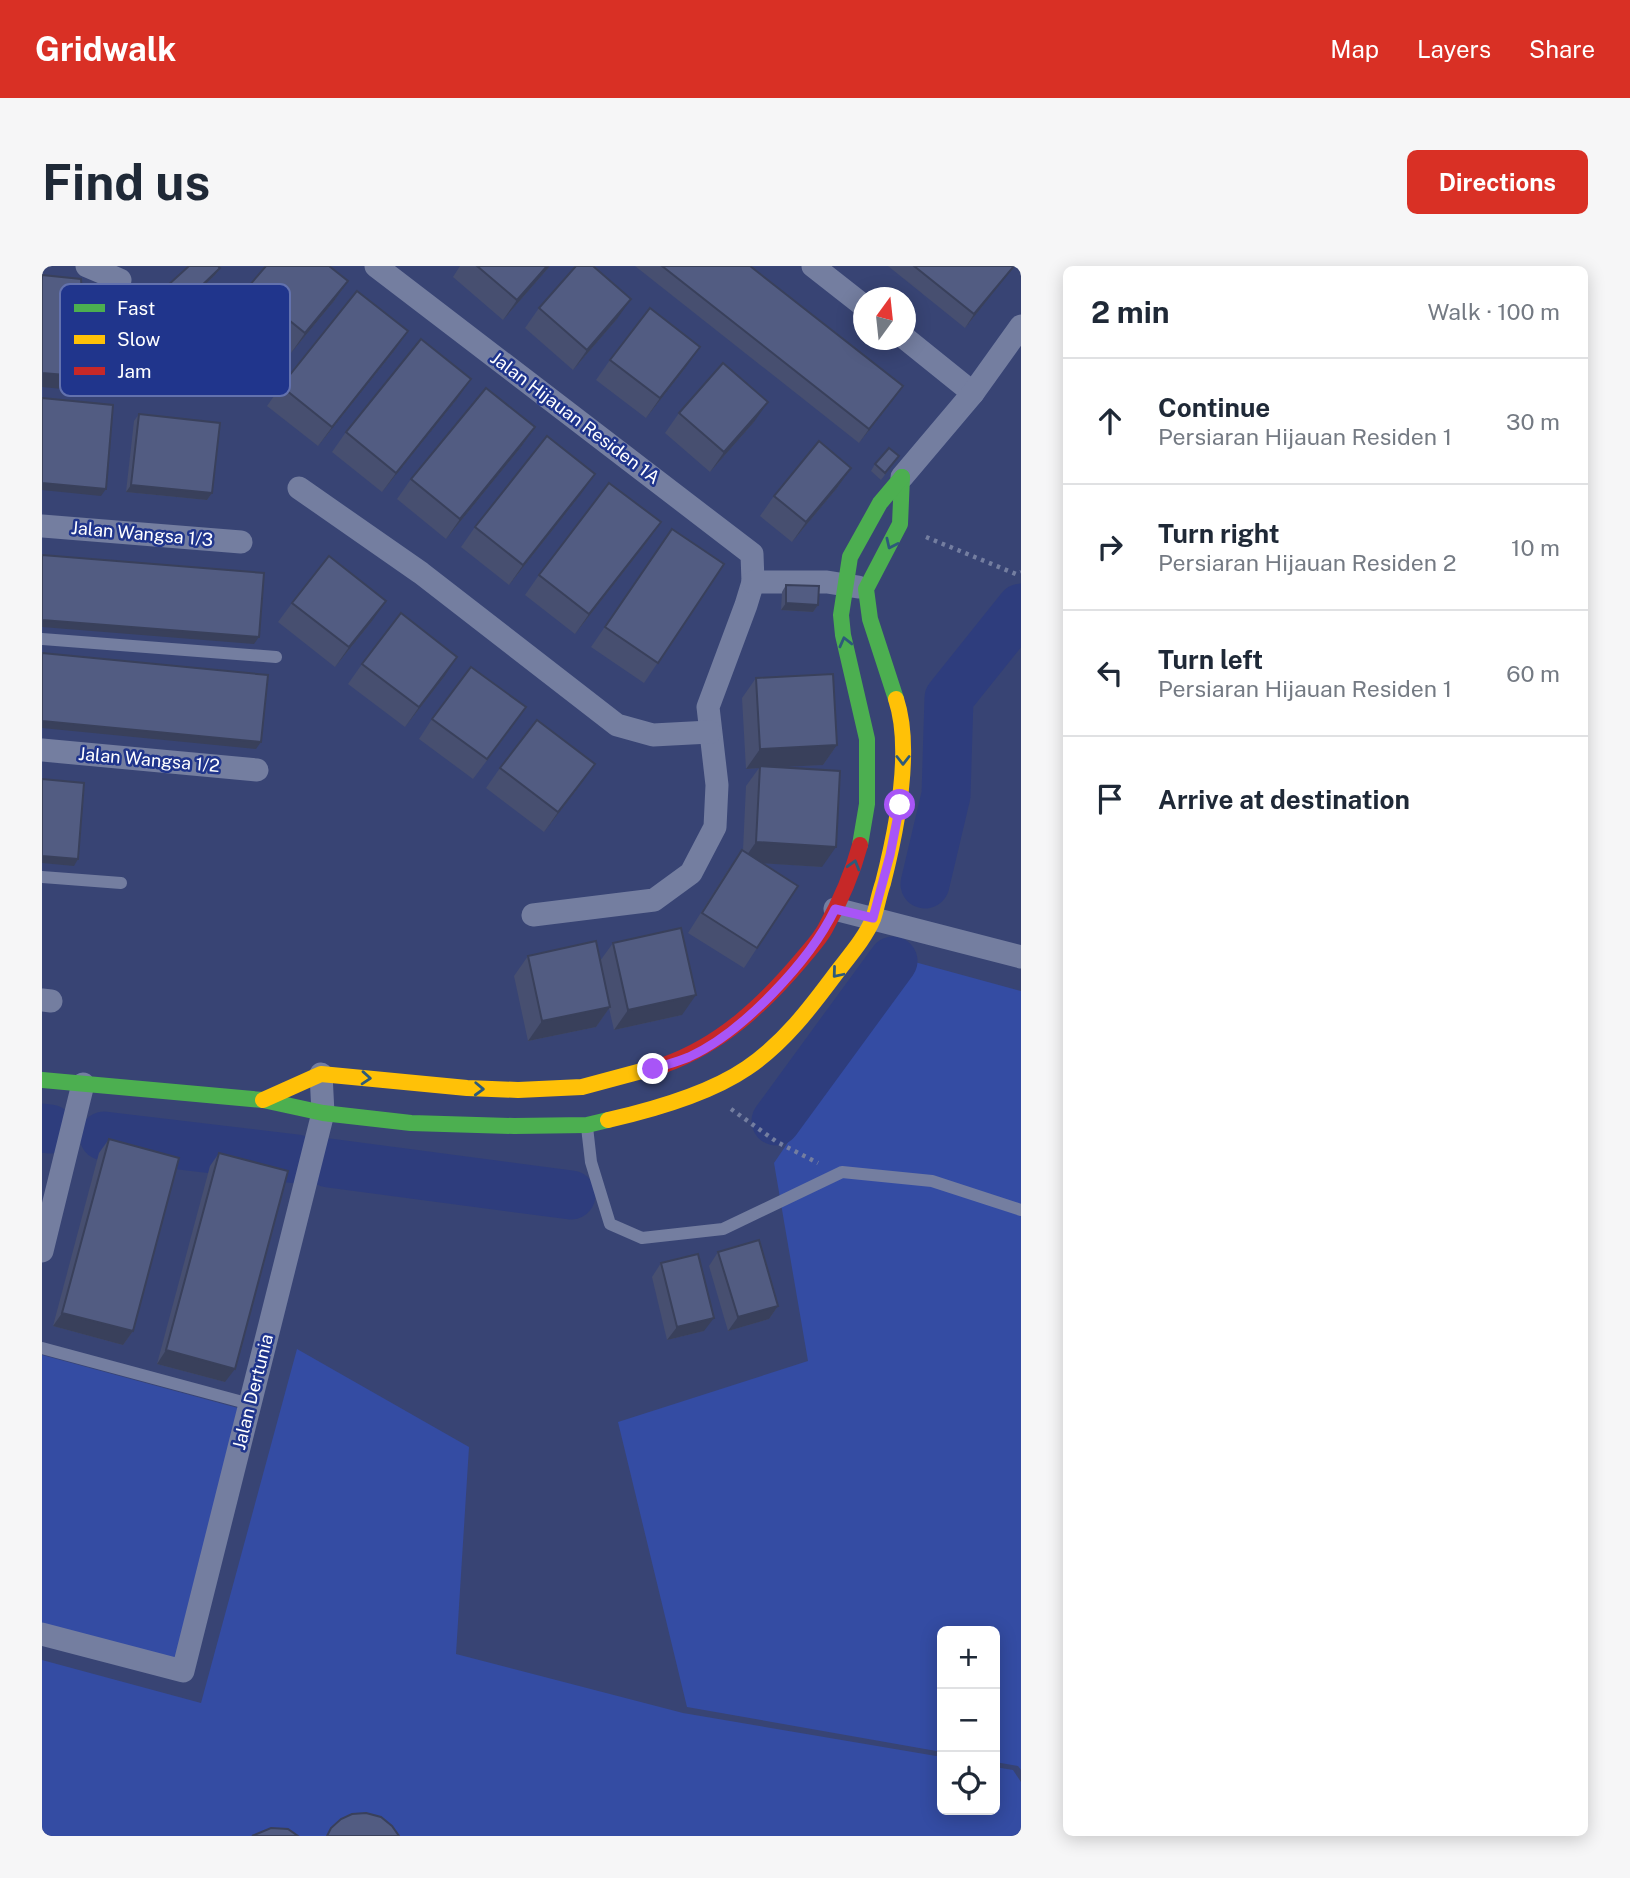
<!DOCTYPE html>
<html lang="en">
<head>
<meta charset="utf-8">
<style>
  body { margin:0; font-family:"Public Sans",sans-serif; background:#f6f6f7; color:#1f2937 }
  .controls { position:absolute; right:21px; bottom:21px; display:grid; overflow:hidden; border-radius:10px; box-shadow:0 4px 18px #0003 }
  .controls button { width:63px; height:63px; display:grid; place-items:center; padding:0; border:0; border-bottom:2px solid #e0e1e3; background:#fff; color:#1f2937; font:35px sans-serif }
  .compass { position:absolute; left:811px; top:21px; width:63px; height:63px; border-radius:50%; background:#fff; box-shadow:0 4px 18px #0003; rotate:15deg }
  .stop { position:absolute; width:21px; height:21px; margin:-16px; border:5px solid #a855f7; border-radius:50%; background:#fff }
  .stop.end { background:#a855f7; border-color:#fff; box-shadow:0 2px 7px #0008 }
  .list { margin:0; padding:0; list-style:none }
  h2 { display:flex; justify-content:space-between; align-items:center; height:91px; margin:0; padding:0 28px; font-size:30px }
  h2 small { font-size:23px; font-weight:400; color:#747a83 }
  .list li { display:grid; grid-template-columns:46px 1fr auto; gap:21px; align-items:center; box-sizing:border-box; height:126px; padding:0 28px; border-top:2px solid #e0e1e3 }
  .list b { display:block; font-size:26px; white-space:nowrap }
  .list p { margin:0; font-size:23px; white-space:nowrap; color:#747a83 }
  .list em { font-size:23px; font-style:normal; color:#747a83 }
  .icon { flex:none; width:38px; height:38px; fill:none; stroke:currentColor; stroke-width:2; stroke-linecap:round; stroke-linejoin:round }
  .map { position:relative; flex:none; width:979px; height:1570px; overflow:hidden; border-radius:10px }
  header { display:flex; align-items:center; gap:42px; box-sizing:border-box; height:98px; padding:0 35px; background:#d93025; color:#fff }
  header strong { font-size:33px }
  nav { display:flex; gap:38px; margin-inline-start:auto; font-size:24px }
  .intro { display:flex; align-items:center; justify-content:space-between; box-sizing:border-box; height:168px; padding:0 42px }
  h1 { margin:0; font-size:49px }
  .button { padding:18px 32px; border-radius:10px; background:#d93025; color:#fff; font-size:24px; font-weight:700 }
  main { display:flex; gap:42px; padding:0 42px }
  aside { flex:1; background:#fff; border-radius:10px; box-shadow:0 4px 18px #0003 }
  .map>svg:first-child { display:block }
  .green { fill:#344ca3 }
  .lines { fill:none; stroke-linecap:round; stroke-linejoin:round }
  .river { stroke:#2e3d7d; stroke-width:49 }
  .path { stroke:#747ea0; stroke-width:4.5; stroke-dasharray:3.5 5; stroke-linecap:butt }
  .lane { stroke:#747ea0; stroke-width:12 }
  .street { stroke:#747ea0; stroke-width:23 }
  .fast { stroke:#4caf50; stroke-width:16 }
  .slow { stroke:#ffc107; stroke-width:16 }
  .jam { stroke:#c62828; stroke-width:16 }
  .wall { fill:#474f70 }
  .shaded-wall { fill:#39405b }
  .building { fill:#525c82; stroke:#39405b; stroke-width:2 }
  .oneway { stroke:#2d5a7a }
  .route { stroke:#a855f7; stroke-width:9 }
  .labels { text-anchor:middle; stroke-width:5; stroke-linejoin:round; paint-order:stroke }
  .street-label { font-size:18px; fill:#fff; stroke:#20358c }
  .key { fill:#20358c; stroke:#6372ae; stroke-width:2 }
  .key-label { font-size:19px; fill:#fff }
</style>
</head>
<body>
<header>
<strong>Gridwalk</strong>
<nav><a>Map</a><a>Layers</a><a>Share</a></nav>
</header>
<div class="intro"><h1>Find us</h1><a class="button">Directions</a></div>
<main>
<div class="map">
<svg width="979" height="1570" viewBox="0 0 979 1570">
  <rect width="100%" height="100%" fill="#384474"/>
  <!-- green -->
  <g class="green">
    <path d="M869 695 979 725V1504L976 1500 953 1496V1365H900V1486L645 1441 576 1156 766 1095 732 897Z"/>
    <path d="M255 1083 427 1181 414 1388 641 1447 900 1491V1544H953V1501L971 1504 979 1516V1570H0V1394L159 1437Z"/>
    <path d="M0 1089 196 1142 135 1395 0 1359Z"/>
  </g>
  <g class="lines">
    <!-- river -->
    <g class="river">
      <path d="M883 618 904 529 907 432 979 342"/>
      <path d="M734 855 851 695"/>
      <path d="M0 862 8 863"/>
      <path d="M62 870 255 893"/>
      <path d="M287 897 529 929"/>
    </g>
    <!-- path -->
    <g class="path">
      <path d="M884 271 974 308 979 306"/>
      <path d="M689 843 735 876 776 897"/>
    </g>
    <!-- lane -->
    <g class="lane">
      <path d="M0 373 234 391"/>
      <path d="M0 611 79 617"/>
      <path d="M545 861 549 896 568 958 600 972 681 963 800 906 890 915 979 944"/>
      <path d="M0 1082 208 1138"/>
    </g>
    <!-- street -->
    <g class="street">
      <path d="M45 0 78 14"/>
      <path d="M334 0 710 288 711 316 704 339 666 441 675 519 673 561 649 607 612 634 491 649"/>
      <path d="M771 0 822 40"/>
      <path d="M864 73 931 127"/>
      <path d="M860 211 931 127 979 60"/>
      <path d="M257 222 379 307 575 459 611 469 668 466"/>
      <path d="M0 260 199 276"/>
      <path d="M711 316H785L816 321"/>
      <path d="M0 484 215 504"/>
      <path d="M793 643 979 691"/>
      <path d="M0 734 9 735"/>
      <path d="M0 985 41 818"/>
      <path d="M0 1368 141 1405 281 847 279 808"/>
    </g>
    <!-- fast -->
    <g class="fast">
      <path d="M854 433 828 353 824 323 858 258 860 211"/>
      <path d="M818 579 825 538V473L801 369 799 349 808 291 838 237 860 211"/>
      <path d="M0 814 221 834 281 847 369 857 472 860 545 859 566 854"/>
    </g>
    <!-- slow -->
    <g class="slow">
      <path d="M221 834 279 808 425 822 476 824 540 821 622 799"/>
      <path d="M566 854C610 844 667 828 705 802 742 777 769 741 795 706 808 689 823 672 831 653 835 641 837 628 841 617 854 566 871 484 854 433"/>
    </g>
    <!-- jam -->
    <path class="jam" d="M622 799C679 779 722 738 760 693 768 683 777 674 783 663 798 636 810 609 818 579"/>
  </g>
  <!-- wall -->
  <g class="wall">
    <path d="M418 0H508L461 54 411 11Z"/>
    <path d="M593 0H708L851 134 817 177Z"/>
    <path d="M846 0H972L923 62Z"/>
    <path d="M178 2 173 9 155 26 180 64 196 81 191 88 185 93 186 106 171 120 164 112 151 125 133 105 115 121 89 93 71 110 61 99 51 126 40 29 54 79 57 82Z"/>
    <path d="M306 15 292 35 249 87 193 41 206 21Z"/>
    <path d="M497 42 575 53 531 104 483 62Z"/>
    <path d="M366 65 352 85 276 180 225 140 239 120Z"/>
    <path d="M568 94 644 101 604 152 554 114Z"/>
    <path d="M429 113 415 133 340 226 290 186 304 166Z"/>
    <path d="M637 147 712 156 668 206 623 167Z"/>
    <path d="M97 148 170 227 165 234 84 226 92 155Z"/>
    <path d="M493 161 479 181 404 273 355 233 369 213Z"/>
    <path d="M857 190 839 214 829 205 833 198Z"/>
    <path d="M809 202 795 222 750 276 718 250 732 230Z"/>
    <path d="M539 228 467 319 419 281 433 261Z"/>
    <path d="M619 256 605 276 533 368 483 329 497 309Z"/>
    <path d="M630 263 682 298 602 417 549 381Z"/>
    <path d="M744 319 776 339 771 346 739 344 740 326Z"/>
    <path d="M250 337 330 355 293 401 236 356Z"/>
    <path d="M320 398 402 411 363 461 306 418Z"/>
    <path d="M714 412 795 479 781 499 733 501 780 601 721 597 715 682 702 702 646 667 686 604 701 584 704 520 717 502 704 503 700 432Z"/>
    <path d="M390 453 470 461 431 513 377 473Z"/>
    <path d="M458 502 539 518 502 566 444 522Z"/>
    <path d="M571 677 640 749 572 764 567 742 554 761 486 775 472 710 486 690 558 695Z"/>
    <path d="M67 873 91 1065 81 1079 11 1060 57 887Z"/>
    <path d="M177 887 183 1116 115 1098 168 900Z"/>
    <path d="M676 986 736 1040 727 1053 686 1065 667 1000Z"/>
    <path d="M619 997 662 1065 625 1074 610 1011Z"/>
  </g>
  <!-- shaded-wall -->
  <g class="shaded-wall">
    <path d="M505 0H508L461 54 475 34Z"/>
    <path d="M972 0 966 8 923 62 932 48Z"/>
    <path d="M178 2 173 9 149 32 154 25Z"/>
    <path d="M306 15 292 35 249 87 263 67Z"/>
    <path d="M589 33 575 53 531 104 545 84Z"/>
    <path d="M366 65 352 85 276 180 290 161Z"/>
    <path d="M658 81 644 101 604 152 618 132Z"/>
    <path d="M94 86 89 93 71 110 76 103Z"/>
    <path d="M138 98 133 105 115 121 120 114Z"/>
    <path d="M191 99 186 106 171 120 176 113Z"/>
    <path d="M169 105 164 112 151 125 156 118Z"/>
    <path d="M0 107 60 112 51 126 0 121Z"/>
    <path d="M429 113 415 133 340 226 354 207Z"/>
    <path d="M861 120 851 134 817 177 827 163Z"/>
    <path d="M726 136 712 156 668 206 682 186Z"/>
    <path d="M493 161 479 181 404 273 418 253Z"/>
    <path d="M809 202 795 222 750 276 764 256Z"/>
    <path d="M553 208 539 228 467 319 481 299Z"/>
    <path d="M0 217 64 223 59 230 0 224Z"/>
    <path d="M89 219 170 227 165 234 84 226Z"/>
    <path d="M619 256 605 276 533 368 547 348Z"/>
    <path d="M344 335 330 355 293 401 307 381Z"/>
    <path d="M744 337 776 339 771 346 739 344Z"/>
    <path d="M0 354 217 371 212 378 0 361Z"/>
    <path d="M415 391 402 411 363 461 377 441Z"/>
    <path d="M0 455 219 476 214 483 0 462Z"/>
    <path d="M795 479 781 499 718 502V500L717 502 704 503 718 483Z"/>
    <path d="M553 498 539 518 502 566 516 546Z"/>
    <path d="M714 576 794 581 780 601 700 596Z"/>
    <path d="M0 590 36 593 32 600 0 597Z"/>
    <path d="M654 729 640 749 572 764 586 744Z"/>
    <path d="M568 741 554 761 486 775 500 755Z"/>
    <path d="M736 1040 727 1053 686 1065 696 1051Z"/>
    <path d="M20 1047 91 1065 81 1079 11 1060Z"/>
    <path d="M672 1052 662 1065 625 1074 635 1061Z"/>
    <path d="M124 1084 193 1103 183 1116 115 1098Z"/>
  </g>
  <!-- building -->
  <g class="building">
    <path d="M147 0H176L178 2 154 25 185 58 179 63 196 81 184 91 191 99 176 113 169 105 156 118 138 98 120 114 94 86 76 103 62 88V86L57 82Z"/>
    <path d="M224 0H287L306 15 263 67 206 21Z"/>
    <path d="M435 0H505L475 34Z"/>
    <path d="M534 0H551L589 33 545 84 497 42Z"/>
    <path d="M620 0H708L861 120 827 163Z"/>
    <path d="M872 0H972L932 48Z"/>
    <path d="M0 9 39 13 40 29 56 35 54 79 62 86 60 112 0 107Z"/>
    <path d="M315 25 366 65 290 161 239 120Z"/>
    <path d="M608 42 658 81 618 132 568 94Z"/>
    <path d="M379 73 429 113 354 207 304 166Z"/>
    <path d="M681 97 726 136 682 186 637 147Z"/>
    <path d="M444 122 493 161 418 253 369 213Z"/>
    <path d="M0 132 71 139 64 223 0 217Z"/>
    <path d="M97 148 178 157 170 227 89 219Z"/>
    <path d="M505 170 553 208 481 299 433 261Z"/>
    <path d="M777 175 809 202 764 256 732 230Z"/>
    <path d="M847 182 857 190 843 207 833 198Z"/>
    <path d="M567 217 619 256 547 348 497 309Z"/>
    <path d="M630 263 682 298 616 397 563 361Z"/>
    <path d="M0 289 222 307 217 371 0 354Z"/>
    <path d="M287 290 344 335 307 381 250 337Z"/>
    <path d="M744 319 777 320 776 339 744 337Z"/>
    <path d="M359 347 415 391 377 441 320 398Z"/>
    <path d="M0 387 226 409 219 476 0 455Z"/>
    <path d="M429 401 484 441 445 493 390 453Z"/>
    <path d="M791 408 795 479 718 483 714 412Z"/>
    <path d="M495 454 553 498 516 546 458 502Z"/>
    <path d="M718 500 798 505 794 581 714 576Z"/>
    <path d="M0 513 42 517 36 593 0 590Z"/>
    <path d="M700 584 756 620 715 682 660 647Z"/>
    <path d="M639 662 654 729 586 744 571 677Z"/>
    <path d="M554 675 568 741 500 755 486 690Z"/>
    <path d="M67 873 137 892 91 1065 20 1047Z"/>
    <path d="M177 887 246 905 193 1103 124 1084Z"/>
    <path d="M717 974 736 1040 696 1051 676 986Z"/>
    <path d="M656 988 672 1052 635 1061 619 997Z"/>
    <path d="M324 1547 339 1551 350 1560 357 1570H285L289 1562 299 1553 310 1548Z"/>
    <path d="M229 1562 246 1563 256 1570H210Z"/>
  </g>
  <!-- one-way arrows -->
  <defs><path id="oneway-chevron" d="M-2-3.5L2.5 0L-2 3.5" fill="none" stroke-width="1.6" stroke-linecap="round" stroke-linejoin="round" transform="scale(1.75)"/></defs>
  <g class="oneway">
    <use href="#oneway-chevron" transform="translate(849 278) rotate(115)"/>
    <use href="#oneway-chevron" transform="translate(803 376) rotate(-104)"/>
    <use href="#oneway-chevron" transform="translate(861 494) rotate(90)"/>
    <use href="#oneway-chevron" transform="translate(812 599) rotate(-74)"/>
    <use href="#oneway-chevron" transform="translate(795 707) rotate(130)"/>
    <use href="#oneway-chevron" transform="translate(324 812) rotate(4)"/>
    <use href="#oneway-chevron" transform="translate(437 823) rotate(2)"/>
  </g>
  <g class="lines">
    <!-- route -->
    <path class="route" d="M611 803C623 799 635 796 647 791 700 767 768 695 793 643L831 652 848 589 858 539"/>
  </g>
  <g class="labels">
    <!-- street labels -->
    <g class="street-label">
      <text transform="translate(533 152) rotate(37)" y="6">Jalan Hijauan Residen 1A</text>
      <text transform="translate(100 268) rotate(5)" y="6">Jalan Wangsa 1/3</text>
      <text transform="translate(107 494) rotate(5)" y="6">Jalan Wangsa 1/2</text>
      <text transform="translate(211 1126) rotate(-76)" y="6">Jalan Dertunia</text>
    </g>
  </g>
  <!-- legend -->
  <rect x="18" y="18" width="230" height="112" rx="10" class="key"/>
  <rect x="32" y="38" width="31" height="8" fill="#4caf50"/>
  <rect x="32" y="69" width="31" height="9" fill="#ffc107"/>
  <rect x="32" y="101" width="31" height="8" fill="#c62828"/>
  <g class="key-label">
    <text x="75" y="49">Fast</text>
    <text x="75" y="80">Slow</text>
    <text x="75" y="112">Jam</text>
  </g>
</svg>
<div class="controls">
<button>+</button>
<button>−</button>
<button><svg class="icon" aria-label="locate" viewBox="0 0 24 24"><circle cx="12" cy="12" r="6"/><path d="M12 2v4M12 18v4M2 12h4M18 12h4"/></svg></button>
</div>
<svg class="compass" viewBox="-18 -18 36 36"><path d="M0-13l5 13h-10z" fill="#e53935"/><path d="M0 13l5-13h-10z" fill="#747a83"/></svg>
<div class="stop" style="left:858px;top:539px"></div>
<div class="stop end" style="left:611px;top:803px"></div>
</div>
<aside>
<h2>2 min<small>Walk · 100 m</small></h2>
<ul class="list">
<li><svg class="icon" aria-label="ahead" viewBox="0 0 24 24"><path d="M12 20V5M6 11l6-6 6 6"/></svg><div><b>Continue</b><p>Persiaran Hijauan Residen 1</p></div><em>30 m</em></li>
<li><svg class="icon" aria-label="right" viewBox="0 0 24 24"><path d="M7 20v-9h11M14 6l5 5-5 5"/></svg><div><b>Turn right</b><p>Persiaran Hijauan Residen 2</p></div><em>10 m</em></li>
<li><svg class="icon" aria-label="left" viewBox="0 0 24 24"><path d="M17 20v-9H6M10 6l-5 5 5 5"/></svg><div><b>Turn left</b><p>Persiaran Hijauan Residen 1</p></div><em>60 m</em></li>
<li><svg class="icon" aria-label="arrive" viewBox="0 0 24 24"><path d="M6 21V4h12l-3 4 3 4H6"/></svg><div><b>Arrive at destination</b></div></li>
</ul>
</aside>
</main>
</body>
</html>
